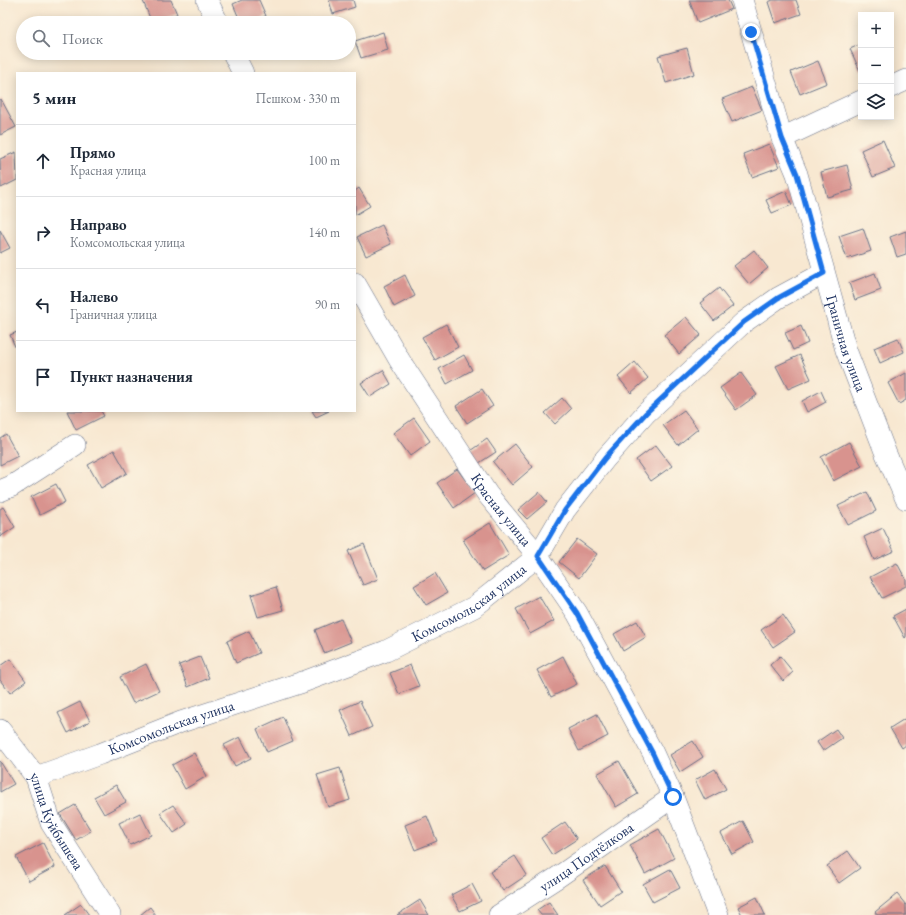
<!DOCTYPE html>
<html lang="ru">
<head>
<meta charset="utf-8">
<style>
  body { margin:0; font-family:"EB Garamond",serif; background:#f2f2f3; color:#1f2937 }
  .controls { position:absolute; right:12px; top:12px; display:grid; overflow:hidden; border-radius:0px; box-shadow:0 2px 10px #0003 }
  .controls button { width:36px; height:36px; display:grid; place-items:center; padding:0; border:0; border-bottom:1px solid #e0e1e3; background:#fff; color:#1f2937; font:20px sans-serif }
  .stop { position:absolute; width:12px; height:12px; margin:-9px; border:3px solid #1a73e8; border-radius:50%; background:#fff }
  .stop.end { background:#1a73e8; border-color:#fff; box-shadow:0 1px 4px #0008 }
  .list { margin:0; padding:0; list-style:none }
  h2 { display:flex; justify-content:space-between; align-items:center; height:52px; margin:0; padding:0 16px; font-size:17px }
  h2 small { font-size:13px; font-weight:400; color:#747a83 }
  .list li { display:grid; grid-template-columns:26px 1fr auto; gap:12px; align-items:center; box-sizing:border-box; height:72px; padding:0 16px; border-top:1px solid #e0e1e3 }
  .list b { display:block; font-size:15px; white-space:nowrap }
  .list p { margin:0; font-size:13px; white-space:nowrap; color:#747a83 }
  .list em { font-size:13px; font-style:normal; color:#747a83 }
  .icon { flex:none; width:22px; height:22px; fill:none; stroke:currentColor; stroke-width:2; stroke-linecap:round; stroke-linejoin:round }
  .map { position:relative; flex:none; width:906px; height:915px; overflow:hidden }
  .search { position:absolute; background:#fff; box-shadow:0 2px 10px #0003; left:16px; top:16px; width:340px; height:44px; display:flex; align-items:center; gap:10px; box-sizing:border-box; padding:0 14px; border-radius:22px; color:#747a83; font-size:15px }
  .panel { position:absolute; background:#fff; box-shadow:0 2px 10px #0003; left:16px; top:72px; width:340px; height:340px; border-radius:0px }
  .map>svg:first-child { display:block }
  .building { fill:#d8938e }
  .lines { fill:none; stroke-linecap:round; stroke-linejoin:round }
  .street-casing { stroke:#687086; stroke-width:22 }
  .street { stroke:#fff; stroke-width:21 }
  .route { stroke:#1a73e8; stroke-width:5 }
  .labels { text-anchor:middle; stroke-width:3; stroke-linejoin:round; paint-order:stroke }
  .street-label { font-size:15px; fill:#1b2f5e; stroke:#fcf5e5 }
</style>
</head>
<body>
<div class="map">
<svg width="906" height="915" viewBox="0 0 906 915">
  <rect width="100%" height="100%" fill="#fcf5e5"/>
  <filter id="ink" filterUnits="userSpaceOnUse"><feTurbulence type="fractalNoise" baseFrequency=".025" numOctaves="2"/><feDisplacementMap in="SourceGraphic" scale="8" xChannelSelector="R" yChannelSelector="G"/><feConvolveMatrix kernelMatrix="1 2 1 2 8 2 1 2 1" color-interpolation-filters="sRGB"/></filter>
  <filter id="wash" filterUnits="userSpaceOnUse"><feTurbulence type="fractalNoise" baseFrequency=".012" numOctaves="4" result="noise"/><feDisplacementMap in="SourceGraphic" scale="16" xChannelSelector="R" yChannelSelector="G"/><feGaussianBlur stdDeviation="0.9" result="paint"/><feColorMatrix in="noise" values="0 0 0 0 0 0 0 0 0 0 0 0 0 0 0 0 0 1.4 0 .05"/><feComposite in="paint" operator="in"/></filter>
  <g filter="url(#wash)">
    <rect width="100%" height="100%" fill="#f8e8d1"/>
    <g id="blocks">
      <!-- building -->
      <g class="building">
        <path d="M145 0H171L177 14 152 23 143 1Z"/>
        <path d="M242 0H259L266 16 250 23H241L233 4Z"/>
        <path d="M329 0H353L355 7 333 14Z"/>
        <path d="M689 0H728L732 9 698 23Z"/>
        <path d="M773 0H796L801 14 775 23 768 2Z"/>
        <path d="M383 32 388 50 361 58 355 41Z"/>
        <path d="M861 44V71H860L850 49Z"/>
        <path d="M687 48 694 74 666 83 658 56Z"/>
        <path d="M818 61 827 83 800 94 791 72Z"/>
        <path d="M752 87 762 110 732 122 722 99Z"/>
        <path d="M1 99 16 127 0 135V100Z"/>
        <path d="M883 140 895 168 873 177 861 150Z"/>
        <path d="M769 144 779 167 752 177 743 154Z"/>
        <path d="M16 152 17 180 1 188 0 159Z"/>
        <path d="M847 165 853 190 827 197 821 172Z"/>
        <path d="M359 188 370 206 355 215V191Z"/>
        <path d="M786 191 792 205 772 213 766 200Z"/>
        <path d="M382 225 391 244 366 256 357 237Z"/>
        <path d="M863 228 871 251 847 259 839 236Z"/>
        <path d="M0 230 10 248 0 253Z"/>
        <path d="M906 231V254L897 257 890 237Z"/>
        <path d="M754 250 768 268 749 284 734 266Z"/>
        <path d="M875 273 881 290 855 300 849 283Z"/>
        <path d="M405 275 415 296 394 307 384 286Z"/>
        <path d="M719 288 733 306 714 321 700 303Z"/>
        <path d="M686 317 701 335 679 354 664 335Z"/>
        <path d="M446 324 458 347 435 360 422 337Z"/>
        <path d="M801 326 808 343 793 350 785 333Z"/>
        <path d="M17 332V351L10 335Z"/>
        <path d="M898 338 904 352 880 363 874 348Z"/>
        <path d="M464 355 472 370 447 384 439 369Z"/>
        <path d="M800 355 811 379 788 389 776 366Z"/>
        <path d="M635 362 648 378 631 393 618 377Z"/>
        <path d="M383 370 391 384 370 397 361 383Z"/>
        <path d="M741 373 757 395 736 410 720 388Z"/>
        <path d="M906 373V400L899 404 888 383Z"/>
        <path d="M482 389 493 406 467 423 456 406Z"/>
        <path d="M821 391 826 402 807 412 802 401Z"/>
        <path d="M562 398 571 409 555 424 545 413Z"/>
        <path d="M684 410 698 429 678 445 663 425Z"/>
        <path d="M67 411H101L104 416 76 430Z"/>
        <path d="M312 411H329L316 417Z"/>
        <path d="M414 418 430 441 410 456 393 433Z"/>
        <path d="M6 434 18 456 0 465V438Z"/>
        <path d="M487 439 496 452 476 465 467 453Z"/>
        <path d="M849 442 862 466 833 481 821 457Z"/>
        <path d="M515 444 533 467 512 485 493 462Z"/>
        <path d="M656 445 672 466 651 481 636 460Z"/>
        <path d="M114 450 127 473 101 488 88 465Z"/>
        <path d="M457 469 475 493 454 508 437 483Z"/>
        <path d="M56 484 65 502 40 515 31 497Z"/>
        <path d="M539 492 547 502 527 519 518 510Z"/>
        <path d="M867 492 876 511 848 525 838 506Z"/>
        <path d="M3 507 15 527 0 537V509Z"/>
        <path d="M490 523 509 555 483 571 463 540Z"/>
        <path d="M883 528 894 551 874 560 864 537Z"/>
        <path d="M577 539 597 554 579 578 559 562Z"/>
        <path d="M364 544 378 579 363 585 348 551Z"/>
        <path d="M897 563 906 580V586L882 598 870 577Z"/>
        <path d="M435 573 447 593 426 605 414 586Z"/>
        <path d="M276 587 283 610 258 617 251 595Z"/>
        <path d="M539 596 554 621 530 634 516 609Z"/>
        <path d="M906 609V637L905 638 893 616Z"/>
        <path d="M783 615 795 632 773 647 761 630Z"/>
        <path d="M341 619 351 642 324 653 315 630Z"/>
        <path d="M637 621 646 637 623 651 614 634Z"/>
        <path d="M249 631 259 653 236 663 227 641Z"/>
        <path d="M563 656 577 684 551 697 537 670Z"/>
        <path d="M780 656 793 672 783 681 770 665Z"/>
        <path d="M200 657 209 678 188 687 179 665Z"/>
        <path d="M10 659 26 681 10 693 0 680V666Z"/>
        <path d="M146 664 159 691 133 703 120 677Z"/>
        <path d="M410 665 419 686 399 694 390 673Z"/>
        <path d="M360 701 372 727 352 736 340 710Z"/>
        <path d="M80 702 90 721 68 733 58 713Z"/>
        <path d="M597 714 608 736 579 751 568 729Z"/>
        <path d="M283 717 293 741 267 752 257 729Z"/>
        <path d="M906 718V745L902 748 890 728Z"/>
        <path d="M836 729 842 738 823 751 817 742Z"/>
        <path d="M240 737 251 758 235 766 224 745Z"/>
        <path d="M693 741 703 757 680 772 670 755Z"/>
        <path d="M194 753 207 776 185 789 172 765Z"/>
        <path d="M0 761 14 784 0 792Z"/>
        <path d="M619 761 638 794 616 807 597 774Z"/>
        <path d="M340 768 350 800 328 807 317 775Z"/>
        <path d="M715 769 726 789 705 800 695 780Z"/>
        <path d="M116 785 126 802 104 814 94 797Z"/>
        <path d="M75 805 91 831 76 840 60 814Z"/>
        <path d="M173 805 187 824 174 833 160 813Z"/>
        <path d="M140 813 151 835 130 845 119 823Z"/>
        <path d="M427 816 437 841 415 850 405 825Z"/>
        <path d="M743 821 754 842 732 854 721 833Z"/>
        <path d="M565 822 577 839 552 855 541 838Z"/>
        <path d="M659 829 674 858 645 874 630 845Z"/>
        <path d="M43 843 55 867 29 881 16 857Z"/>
        <path d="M848 851 860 868 839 883 827 866Z"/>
        <path d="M515 856 527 875 503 891 490 872Z"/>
        <path d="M605 866 621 891 600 905 583 880Z"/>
        <path d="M670 869 680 888 653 902 643 884Z"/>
        <path d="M472 884 481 901 460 911 451 895Z"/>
        <path d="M897 894 906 905V915H877L875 912Z"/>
        <path d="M757 897 765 915H742L738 907Z"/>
        <path d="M420 900 429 915H397Z"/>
        <path d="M549 902 558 915H541L537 910Z"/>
        <path d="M81 904 89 915H65Z"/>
        <path d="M150 907 156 915H140Z"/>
      </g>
    </g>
  </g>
  <g filter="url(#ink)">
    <use href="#blocks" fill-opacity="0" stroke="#687086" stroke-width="1"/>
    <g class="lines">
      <defs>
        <g id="street">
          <path d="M207 0 218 23"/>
          <path id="s1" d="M742 0 782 138 797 174 846 350 886 454 906 499"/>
          <path d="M233 53 243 73"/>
          <path d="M891 87 906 80"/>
          <path d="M782 138 861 101"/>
          <path id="s2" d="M355 283 400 361 488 495 538 556 577 613 653 753 673 797 718 915"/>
          <path d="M0 491 12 486 75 445"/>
          <path id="s3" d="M0 730 36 777 51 823 110 915"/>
          <path id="s4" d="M36 777 100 754 181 722 303 682 386 651 474 607 538 556 565 510 605 459 646 413 744 322 778 298 824 273"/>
          <path id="s5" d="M499 915 558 877 673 797"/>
        </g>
      </defs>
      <!-- street casing -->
      <use href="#street" class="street-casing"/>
      <!-- street -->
      <use href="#street" class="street"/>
    </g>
  </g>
  <g class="lines" filter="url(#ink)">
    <!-- route -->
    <path class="route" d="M673 797 653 754 577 613 538 556 565 510 605 458 646 413 744 322 778 298 824 273 797 174 782 138 751 32"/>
  </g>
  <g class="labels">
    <!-- street labels -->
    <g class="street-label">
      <text dy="5" stroke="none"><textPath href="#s1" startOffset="359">Граничная улица</textPath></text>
      <text dy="5" stroke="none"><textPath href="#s2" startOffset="270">Красная улица</textPath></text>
      <text dy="5" stroke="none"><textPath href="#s4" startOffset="468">Комсомольская улица</textPath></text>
      <text dy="5" stroke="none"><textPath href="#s4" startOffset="144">Комсомольская улица</textPath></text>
      <text dy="5" stroke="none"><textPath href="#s3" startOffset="108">улица Куйбышева</textPath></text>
      <text dy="5" stroke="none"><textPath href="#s5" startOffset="105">улица Подтёлкова</textPath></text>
    </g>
  </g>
</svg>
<div class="controls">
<button>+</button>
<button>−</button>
<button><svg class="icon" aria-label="layers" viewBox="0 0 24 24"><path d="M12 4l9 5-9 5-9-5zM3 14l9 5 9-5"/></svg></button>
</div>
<div class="stop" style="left:673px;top:797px"></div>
<div class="stop end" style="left:751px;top:32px"></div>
<div class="search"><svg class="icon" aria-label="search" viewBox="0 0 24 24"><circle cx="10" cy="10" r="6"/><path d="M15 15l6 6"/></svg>Поиск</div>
<section class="panel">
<h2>5 мин<small>Пешком · 330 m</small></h2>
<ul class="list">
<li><svg class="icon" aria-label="ahead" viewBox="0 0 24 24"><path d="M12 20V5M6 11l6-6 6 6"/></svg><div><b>Прямо</b><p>Красная улица</p></div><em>100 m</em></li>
<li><svg class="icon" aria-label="right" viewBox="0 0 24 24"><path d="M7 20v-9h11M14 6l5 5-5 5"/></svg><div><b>Направо</b><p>Комсомольская улица</p></div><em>140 m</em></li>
<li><svg class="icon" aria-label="left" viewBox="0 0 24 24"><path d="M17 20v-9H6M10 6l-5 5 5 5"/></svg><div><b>Налево</b><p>Граничная улица</p></div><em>90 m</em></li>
<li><svg class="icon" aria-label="arrive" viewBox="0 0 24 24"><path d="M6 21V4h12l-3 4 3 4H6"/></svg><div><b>Пункт назначения</b></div></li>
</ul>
</section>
</div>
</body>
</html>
